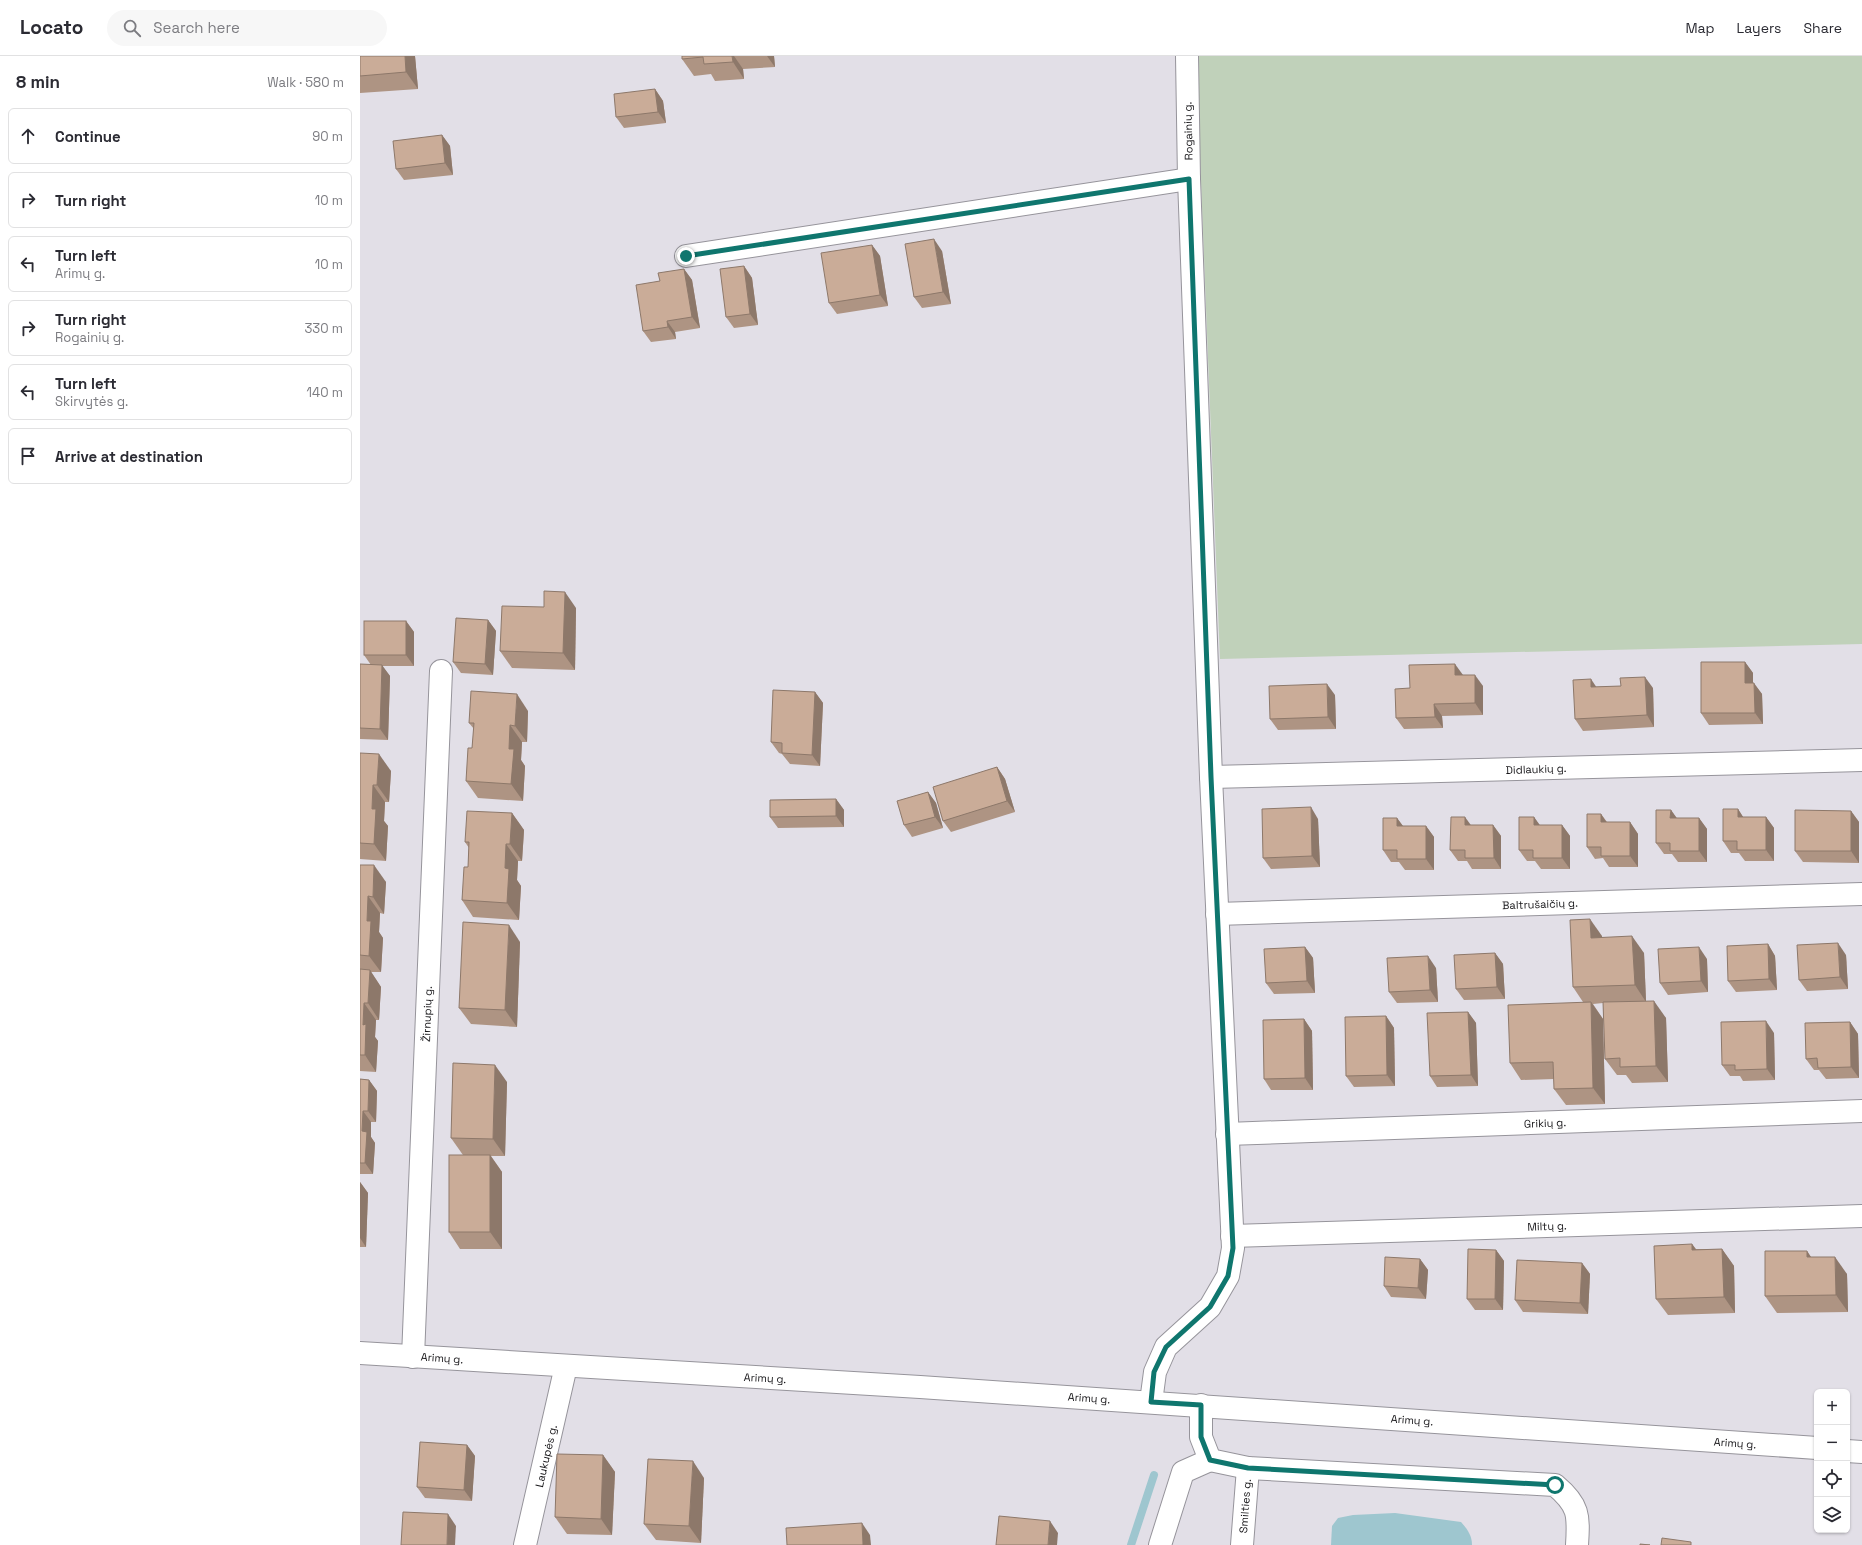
<!DOCTYPE html>
<html lang="en">
<head>
<meta charset="utf-8">
<style>
  body { margin:0; font-family:"Space Grotesk",sans-serif; background:#f7f7f7; color:#2b2b33 }
  .controls { position:absolute; right:12px; bottom:12px; display:grid; overflow:hidden; border-radius:6px; box-shadow:0 1px 3px #0004 }
  .controls button { width:36px; height:36px; display:grid; place-items:center; padding:0; border:0; border-bottom:1px solid #e1e1e2; background:#fff; color:#2b2b33; font:20px sans-serif }
  .stop { position:absolute; width:12px; height:12px; margin:-9px; border:3px solid #0f766e; border-radius:50%; background:#fff }
  .stop.end { background:#0f766e; border-color:#fff; box-shadow:0 1px 4px #0008 }
  .list { margin:0; padding:0; list-style:none }
  h2 { display:flex; justify-content:space-between; align-items:center; height:52px; margin:0; padding:0 16px; font-size:17px }
  h2 small { font-size:13px; font-weight:400; color:#7c7c81 }
  .list li { display:grid; grid-template-columns:26px 1fr auto; gap:12px; align-items:center; box-sizing:border-box; height:56px; margin:0 8px 8px; padding:0 8px; border:1px solid #e1e1e2; border-radius:6px }
  .list b { display:block; font-size:15px; white-space:nowrap }
  .list p { margin:0; font-size:13px; white-space:nowrap; color:#7c7c81 }
  .list em { font-size:13px; font-style:normal; color:#7c7c81 }
  .icon { flex:none; width:22px; height:22px; fill:none; stroke:currentColor; stroke-width:2; stroke-linecap:round; stroke-linejoin:round }
  .map { position:relative; flex:none; width:1502px; height:1489px; overflow:hidden }
  header { display:flex; align-items:center; gap:24px; box-sizing:border-box; height:56px; padding:0 20px; background:#fff; border-bottom:1px solid #e1e1e2 }
  header strong { font-size:19px }
  nav { display:flex; gap:22px; margin-inline-start:auto; font-size:14px }
  .search { width:280px; height:36px; background:#f7f7f7; display:flex; align-items:center; gap:10px; box-sizing:border-box; padding:0 14px; border-radius:22px; color:#7c7c81; font-size:15px }
  main { display:flex }
  aside { flex:1; background:#fff }
  .map>svg:first-child { display:block }
  .green { fill:#c0d1ba }
  .water { fill:#9ec6cf }
  .lines { fill:none; stroke-linecap:round; stroke-linejoin:round }
  .stream { stroke:#9ec6cf; stroke-width:8 }
  .minor-casing { stroke:#96949b; stroke-width:24 }
  .major-casing { stroke:#96949b; stroke-width:24 }
  .minor { stroke:#fff; stroke-width:22 }
  .major { stroke:#fff; stroke-width:22 }
  .wall { fill:#ae9483 }
  .shaded-wall { fill:#8d786a }
  .building { fill:#caac98; stroke:#8d786a }
  .route { stroke:#0f766e; stroke-width:5 }
  .labels { text-anchor:middle; stroke-width:3; stroke-linejoin:round; paint-order:stroke }
  .street-label { font-size:11px; fill:#171619; stroke:#fff }
</style>
</head>
<body>
<header>
<strong>Locato</strong>
<div class="search"><svg class="icon" aria-label="search" viewBox="0 0 24 24"><circle cx="10" cy="10" r="6"/><path d="M15 15l6 6"/></svg>Search here</div>
<nav><a>Map</a><a>Layers</a><a>Share</a></nav>
</header>
<main>
<aside>
<h2>8 min<small>Walk · 580 m</small></h2>
<ul class="list">
<li><svg class="icon" aria-label="ahead" viewBox="0 0 24 24"><path d="M12 20V5M6 11l6-6 6 6"/></svg><div><b>Continue</b></div><em>90 m</em></li>
<li><svg class="icon" aria-label="right" viewBox="0 0 24 24"><path d="M7 20v-9h11M14 6l5 5-5 5"/></svg><div><b>Turn right</b></div><em>10 m</em></li>
<li><svg class="icon" aria-label="left" viewBox="0 0 24 24"><path d="M17 20v-9H6M10 6l-5 5 5 5"/></svg><div><b>Turn left</b><p>Arimų g.</p></div><em>10 m</em></li>
<li><svg class="icon" aria-label="right" viewBox="0 0 24 24"><path d="M7 20v-9h11M14 6l5 5-5 5"/></svg><div><b>Turn right</b><p>Rogainių g.</p></div><em>330 m</em></li>
<li><svg class="icon" aria-label="left" viewBox="0 0 24 24"><path d="M17 20v-9H6M10 6l-5 5 5 5"/></svg><div><b>Turn left</b><p>Skirvytės g.</p></div><em>140 m</em></li>
<li><svg class="icon" aria-label="arrive" viewBox="0 0 24 24"><path d="M6 21V4h12l-3 4 3 4H6"/></svg><div><b>Arrive at destination</b></div></li>
</ul>
</aside>
<div class="map">
<svg width="1502" height="1489" viewBox="0 0 1502 1489">
  <rect width="100%" height="100%" fill="#e2dfe7"/>
  <!-- green -->
  <path class="green" d="M836 0H1502V588L860 603Z"/>
  <!-- water -->
  <path class="water" d="M1035 1457 1101 1466C1107 1473 1112 1479 1112 1489H971L972 1470 978 1462 993 1459Z"/>
  <g class="lines">
    <!-- stream -->
    <path class="stream" d="M771 1489 794 1419"/>
    <defs>
      <g id="minor">
        <path d="M326 200 829 123"/>
        <path d="M851 721 1502 704"/>
        <path d="M857 858 1502 838"/>
        <path d="M867 1078 1502 1055"/>
        <path d="M872 1180 1502 1160"/>
        <path d="M53 1301 81 615"/>
        <path d="M791 1346 795 1316 806 1291 850 1251 868 1220 873 1192 851 721 829 123 827 0"/>
        <path d="M841 1349V1381L850 1404 888 1412 1195 1429C1219 1449 1219 1459 1217 1489"/>
        <path d="M165 1489 206 1310"/>
        <path d="M800 1489 823 1416 850 1404"/>
        <path d="M882 1489 888 1412"/>
      </g>
      <g id="major">
        <path d="M0 1297 560 1331 1457 1392"/>
        <path d="M1487 1395 1502 1396"/>
      </g>
    </defs>
    <!-- minor casing -->
    <use href="#minor" class="minor-casing"/>
    <!-- major casing -->
    <use href="#major" class="major-casing"/>
    <!-- minor -->
    <use href="#minor" class="minor"/>
    <!-- major -->
    <use href="#major" class="major"/>
  </g>
  <!-- wall -->
  <g class="wall">
    <path d="M0 0H55L58 33 0 37Z"/>
    <path d="M322 0H414L415 11 383 13 384 23 355 25 351 18 334 20 322 3Z"/>
    <path d="M295 33 303 45 306 67 264 72 256 61Z"/>
    <path d="M82 79 90 90 93 119 44 124 36 113Z"/>
    <path d="M512 189 520 200 528 250 477 258 469 247Z"/>
    <path d="M582 195 591 248 562 252 554 241Z"/>
    <path d="M384 210 392 222 398 269 374 272 366 261Z"/>
    <path d="M324 213 332 224 340 272 315 276 316 283 291 286 283 275 300 225Z"/>
    <path d="M216 552 215 614 152 612 140 595Z"/>
    <path d="M128 564 136 575 133 619 101 617 93 606Z"/>
    <path d="M46 565 54 576V610H22L30 620 28 684 0 683V608L11 609 4 599Z"/>
    <path d="M1385 606 1393 617V627L1402 638 1403 668 1349 669 1341 657Z"/>
    <path d="M1102 619 1123 630V659L1082 660 1083 672 1044 673 1036 662 1050 632Z"/>
    <path d="M1261 630 1293 632 1294 671 1223 675 1215 663 1236 631Z"/>
    <path d="M455 636 463 647 460 710 430 708 422 698 419 697 411 686Z"/>
    <path d="M975 639 976 673 918 674 910 663Z"/>
    <path d="M168 655 167 686H162L161 704 165 710 163 745 118 742 106 725 112 692 114 673 109 667Z"/>
    <path d="M0 697 31 715 29 746H25L24 765 28 770 26 805 0 803Z"/>
    <path d="M637 711 645 723 655 756 591 776 583 765Z"/>
    <path d="M568 736 576 747 583 772 552 781 544 769Z"/>
    <path d="M476 743 484 754V771L418 772 410 761Z"/>
    <path d="M1378 753 1383 761H1406L1414 772V805H1385L1379 797H1371L1363 785Z"/>
    <path d="M1311 754 1316 762H1339L1347 773V806H1318L1312 798H1304L1296 787Z"/>
    <path d="M1491 755 1499 766V807L1443 806 1435 795Z"/>
    <path d="M152 757 164 774 162 805H158L157 824 161 830 159 864 113 861 102 844 108 811 109 792 105 786Z"/>
    <path d="M1241 758 1247 766H1270L1278 778V811H1249L1243 802 1235 803 1227 791Z"/>
    <path d="M1174 761 1179 769H1202L1210 780V813H1181L1175 805H1167L1159 794Z"/>
    <path d="M1037 762 1043 770H1066L1074 781V814H1045L1039 806H1031L1023 794Z"/>
    <path d="M958 763 960 811 911 813 903 802Z"/>
    <path d="M1111 769H1133L1141 780V813H1112L1107 805H1098L1090 794Z"/>
    <path d="M0 809 26 826 24 858 20 857 19 876 23 882 21 916H11L21 931 19 964H16L15 981 18 985 16 1016 0 1015Z"/>
    <path d="M1242 880V882L1284 897 1286 945 1306 962 1308 1026 1272 1027 1266 1019H1257L1245 1003 1243 947 1233 948 1243 963 1245 1048 1206 1049 1194 1033V1023L1161 1024 1150 1007 1223 946 1213 931Z"/>
    <path d="M160 886 157 971 111 968 99 952Z"/>
    <path d="M1408 888 1415 900 1417 934 1376 936 1368 925Z"/>
    <path d="M945 891 953 902 955 937 914 938 906 927Z"/>
    <path d="M1135 897 1143 908 1145 943 1104 944 1096 933Z"/>
    <path d="M1486 899 1488 933 1447 935 1439 924Z"/>
    <path d="M1347 903 1348 936 1308 939 1300 927Z"/>
    <path d="M1076 912 1078 946 1037 947 1029 936Z"/>
    <path d="M1108 956 1116 967 1118 1030 1077 1031 1070 1020Z"/>
    <path d="M1026 960 1034 972 1035 1030 994 1031 986 1020Z"/>
    <path d="M944 963 952 975 953 1034H911L904 1023Z"/>
    <path d="M1490 966 1498 978 1499 1022 1466 1023 1459 1014H1454L1446 1003Z"/>
    <path d="M1414 977 1415 1024 1383 1025 1380 1020H1370L1362 1009Z"/>
    <path d="M0 1023 9 1024 17 1035 16 1066H11V1081L15 1087 13 1118H0Z"/>
    <path d="M147 1026 145 1100H131L142 1116V1193H100L89 1176 103 1099 91 1082Z"/>
    <path d="M0 1126 8 1137 6 1191H0Z"/>
    <path d="M1332 1188 1336 1193H1362L1374 1210 1375 1257 1308 1259 1296 1243Z"/>
    <path d="M1136 1194 1144 1205 1143 1254H1115L1107 1243Z"/>
    <path d="M1447 1195 1451 1201 1487 1218 1488 1256 1417 1257 1405 1240Z"/>
    <path d="M1060 1203 1068 1214 1066 1243 1031 1241 1024 1230Z"/>
    <path d="M1222 1207 1230 1218 1228 1258 1163 1256 1155 1244Z"/>
    <path d="M107 1389 115 1400 112 1445 65 1442 57 1431Z"/>
    <path d="M243 1399 255 1416 252 1479 207 1478 195 1461Z"/>
    <path d="M344 1422 341 1487 296 1484 284 1468Z"/>
  </g>
  <!-- shaded-wall -->
  <g class="shaded-wall">
    <path d="M45 0H55L58 33 46 16Z"/>
    <path d="M372 0H374L383 13 384 23 373 6Z"/>
    <path d="M407 0H414L415 11Z"/>
    <path d="M295 33 303 45 306 67 298 56Z"/>
    <path d="M82 79 90 90 93 119 85 107Z"/>
    <path d="M574 183 582 195 591 248 583 236Z"/>
    <path d="M512 189 520 200 528 250 520 239Z"/>
    <path d="M384 210 392 222 398 269 390 258Z"/>
    <path d="M324 213 332 224 340 272 332 261Z"/>
    <path d="M307 265 315 276 316 283 308 271Z"/>
    <path d="M205 536 216 552 215 614 203 597Z"/>
    <path d="M128 564 136 575 133 619 125 608Z"/>
    <path d="M46 565 54 576V610L46 599Z"/>
    <path d="M1385 606 1393 617V638L1385 627Z"/>
    <path d="M1095 608 1103 619H1095Z"/>
    <path d="M22 609 30 620 28 684 20 673Z"/>
    <path d="M1115 619 1123 630V659L1115 647Z"/>
    <path d="M1285 621 1293 632 1294 671 1287 659Z"/>
    <path d="M1231 623 1239 635 1231 631Z"/>
    <path d="M1394 627 1402 638 1403 668 1395 657Z"/>
    <path d="M967 628 975 639 976 673 968 661Z"/>
    <path d="M455 636 463 647 460 710 452 699Z"/>
    <path d="M157 638 168 655 167 686 155 670Z"/>
    <path d="M1074 648 1082 660 1083 672 1075 661Z"/>
    <path d="M150 669 162 686 161 704 165 710 163 745 151 728 149 693Z"/>
    <path d="M19 698 31 715 29 746 17 729Z"/>
    <path d="M637 711 645 723 655 756 647 745Z"/>
    <path d="M13 729 25 746 24 765 28 770 26 805 14 788 12 753Z"/>
    <path d="M568 736 576 747 583 772 575 761Z"/>
    <path d="M476 743 484 754V771L476 760Z"/>
    <path d="M951 751 958 763 960 811 952 800Z"/>
    <path d="M1378 753 1385 764 1378 761Z"/>
    <path d="M1311 754 1319 765 1310 762Z"/>
    <path d="M1491 755 1499 766V807L1491 795Z"/>
    <path d="M152 757 164 774 162 805 150 788Z"/>
    <path d="M1241 758 1249 770 1241 766Z"/>
    <path d="M1105 761 1113 772 1105 769Z"/>
    <path d="M1174 761 1182 772 1174 769Z"/>
    <path d="M1406 761 1414 772V805L1406 794Z"/>
    <path d="M1037 762 1045 773 1037 770Z"/>
    <path d="M1339 762 1347 773V806L1339 795Z"/>
    <path d="M1270 766 1278 778V811L1270 800Z"/>
    <path d="M1133 769 1141 780V813L1134 802Z"/>
    <path d="M1202 769 1210 780V813L1202 802Z"/>
    <path d="M1066 770 1074 781V814L1066 803Z"/>
    <path d="M146 788 158 805 157 824 161 830 159 864 147 847 145 812Z"/>
    <path d="M14 809 26 826 24 858 13 841Z"/>
    <path d="M8 840 20 857 19 876 23 882 21 916 9 900 7 865Z"/>
    <path d="M1230 863 1242 880 1243 899 1231 882Z"/>
    <path d="M149 869 160 886 157 971 145 954Z"/>
    <path d="M1272 880 1284 897 1286 946 1275 929Z"/>
    <path d="M1478 887 1486 899 1488 933 1480 921Z"/>
    <path d="M1408 888 1415 900 1417 934 1409 923Z"/>
    <path d="M945 891 953 902 955 937 947 925Z"/>
    <path d="M1339 891 1347 903 1348 936 1341 925Z"/>
    <path d="M1135 897 1143 908 1145 943 1137 931Z"/>
    <path d="M1068 900 1076 912 1078 946 1070 934Z"/>
    <path d="M10 914 21 931 19 964 8 947Z"/>
    <path d="M1294 945 1306 962 1308 1026 1296 1010Z"/>
    <path d="M1231 946 1243 963 1245 1048 1233 1032Z"/>
    <path d="M4 947 16 964 15 981 18 985 16 1016 5 999 3 969Z"/>
    <path d="M1108 956 1116 967 1118 1030 1111 1019Z"/>
    <path d="M1026 960 1034 972 1035 1030 1027 1019Z"/>
    <path d="M944 963 952 975 953 1034 945 1022Z"/>
    <path d="M1406 965 1414 977 1415 1024 1407 1013Z"/>
    <path d="M1490 966 1498 978 1499 1022 1491 1011Z"/>
    <path d="M135 1009 147 1026 145 1100 133 1083Z"/>
    <path d="M9 1024 17 1035 16 1066 8 1055Z"/>
    <path d="M3 1055 11 1066V1081L15 1087 13 1118 5 1107 2 1075Z"/>
    <path d="M130 1099 142 1116V1193L130 1176Z"/>
    <path d="M0 1126 8 1137 6 1191 0 1182Z"/>
    <path d="M1332 1188 1344 1205 1332 1194Z"/>
    <path d="M1362 1193 1374 1210 1375 1257 1364 1241Z"/>
    <path d="M1136 1194 1144 1205 1143 1254 1135 1243Z"/>
    <path d="M1447 1195 1458 1212 1447 1201Z"/>
    <path d="M1475 1201 1487 1218 1488 1256 1476 1239Z"/>
    <path d="M1060 1203 1068 1214 1066 1243 1058 1232Z"/>
    <path d="M1222 1207 1230 1218 1228 1258 1220 1247Z"/>
    <path d="M107 1389 115 1400 112 1445 104 1434Z"/>
    <path d="M243 1399 255 1416 252 1479 241 1463Z"/>
    <path d="M333 1405 344 1422 341 1487 329 1470Z"/>
    <path d="M88 1458 96 1470 95 1489H87Z"/>
    <path d="M690 1465 698 1477 697 1489H688Z"/>
    <path d="M502 1467 510 1479 511 1489H503Z"/>
  </g>
  <!-- building -->
  <g class="building">
    <path d="M0 0H45L46 16 0 20Z"/>
    <path d="M322 0H372L373 6 344 8 343 1 322 3Z"/>
    <path d="M295 33 298 56 256 61 254 38Z"/>
    <path d="M82 79 85 107 36 113 33 85Z"/>
    <path d="M574 183 583 236 554 241 545 188Z"/>
    <path d="M512 189 520 239 469 247 461 197Z"/>
    <path d="M384 210 390 258 366 261 360 213Z"/>
    <path d="M324 213 332 261 307 265 308 271 283 275 276 229 300 225 298 217Z"/>
    <path d="M184 535 205 536 203 597 140 595 142 550 184 551Z"/>
    <path d="M96 562 128 564 125 608 93 606Z"/>
    <rect x="4" y="565" width="42" height="34"/>
    <path d="M1341 606H1385V627H1394L1395 657H1341Z"/>
    <path d="M0 608 22 609 20 673 0 672Z"/>
    <path d="M1095 608V619H1115V647L1074 648 1075 661 1036 662 1035 633 1050 632 1049 609Z"/>
    <path d="M1285 621 1287 659 1215 663 1213 624 1231 623V631L1261 630 1260 622Z"/>
    <path d="M967 628 968 661 910 663 909 630Z"/>
    <path d="M413 634 455 636 452 699 422 697V687L411 686Z"/>
    <path d="M111 635 157 638 155 670 150 669 149 693H154L151 728 106 725 108 692H112L114 667H109Z"/>
    <path d="M0 697 19 698 17 729H13L12 753H16L14 788 0 787Z"/>
    <path d="M637 711 647 745 583 765 573 731Z"/>
    <path d="M568 736 575 761 544 769 537 745Z"/>
    <path d="M476 743V760L410 761V744Z"/>
    <path d="M951 751 952 800 903 802 902 753Z"/>
    <path d="M1363 753H1378V761H1406V794H1377V785H1363Z"/>
    <path d="M1296 754H1311L1310 762H1339V795H1310V787H1296Z"/>
    <path d="M1435 754 1491 755V795H1435Z"/>
    <path d="M107 755 152 757 150 788H146L145 812 149 813 147 847 102 844 104 811H108L109 786H105Z"/>
    <path d="M1227 758H1241V766H1270V800H1241V791H1227Z"/>
    <path d="M1091 761H1105V769H1133L1134 802H1105V794H1090Z"/>
    <path d="M1159 761H1174V769H1202V802H1173V794H1159Z"/>
    <path d="M1023 762H1037V770H1066V803H1037V794H1023Z"/>
    <path d="M0 809H14L13 841 8 840 7 865H11L9 900 0 899Z"/>
    <path d="M1230 863 1231 882 1272 880 1275 929 1213 931 1210 864Z"/>
    <path d="M103 866 149 869 145 954 99 952Z"/>
    <path d="M1478 887 1480 921 1439 924 1437 889Z"/>
    <path d="M1408 888 1409 923 1368 925 1367 890Z"/>
    <path d="M945 891 947 925 906 927 904 893Z"/>
    <path d="M1339 891 1341 925 1300 927 1298 893Z"/>
    <path d="M1135 897 1137 931 1096 933 1094 899Z"/>
    <path d="M1068 900 1070 934 1029 936 1027 902Z"/>
    <path d="M0 913 10 914 8 947H4L3 969 6 968 5 999H0Z"/>
    <path d="M1294 945 1296 1010 1260 1011V1002L1245 1003 1243 946Z"/>
    <path d="M1231 946 1233 1032 1194 1033 1193 1006 1150 1007 1148 949Z"/>
    <path d="M1108 956 1111 1019 1070 1020 1067 957Z"/>
    <path d="M1026 960 1027 1019 986 1020 985 961Z"/>
    <path d="M944 963 945 1022 904 1023 903 964Z"/>
    <path d="M1406 965 1407 1013 1375 1014V1009H1362L1361 966Z"/>
    <path d="M1490 966 1491 1011 1458 1012 1457 1002 1446 1003 1445 967Z"/>
    <path d="M93 1007 135 1009 133 1083 91 1082Z"/>
    <path d="M0 1023 9 1024 8 1055H3L2 1075 7 1076 5 1107H0Z"/>
    <rect x="89" y="1099" width="41" height="77"/>
    <path d="M1332 1188V1194L1362 1193 1364 1241 1296 1243 1294 1190Z"/>
    <path d="M1108 1193 1136 1194 1135 1243H1107Z"/>
    <path d="M1405 1195H1447V1201H1475L1476 1239 1405 1240Z"/>
    <path d="M1025 1201 1060 1203 1058 1232 1024 1230Z"/>
    <path d="M1157 1204 1222 1207 1220 1247 1155 1244Z"/>
    <path d="M60 1386 107 1389 104 1434 57 1431Z"/>
    <path d="M197 1398 243 1399 241 1463 195 1461Z"/>
    <path d="M288 1403 333 1405 329 1470 284 1468Z"/>
    <path d="M43 1456 88 1458 87 1489H41Z"/>
    <path d="M639 1460 690 1465 688 1489H636Z"/>
    <path d="M502 1467 503 1489H427L426 1472Z"/>
    <path d="M1302 1482 1331 1486V1489H1301Z"/>
    <path d="M1280 1488 1290 1489H1280Z"/>
  </g>
  <g class="lines">
    <!-- route -->
    <path class="route" d="M326 200 829 123 851 721 873 1192 868 1220 850 1251 806 1291 794 1316 791 1346 841 1349V1381L850 1404 888 1412 1195 1429"/>
  </g>
  <g class="labels">
    <!-- street labels -->
    <g class="street-label">
      <text transform="translate(828 75) rotate(-91)" y="4">Rogainių g.</text>
      <text transform="translate(1176 713) rotate(-2)" y="4">Didlaukių g.</text>
      <text transform="translate(1180 848) rotate(-2)" y="4">Baltrušaičių g.</text>
      <text transform="translate(67 958) rotate(-88)" y="4">Žirnupių g.</text>
      <text transform="translate(1185 1067) rotate(-2)" y="4">Grikių g.</text>
      <text transform="translate(1187 1170) rotate(-2)" y="4">Miltų g.</text>
      <text transform="translate(82 1302) rotate(4)" y="4">Arimų g.</text>
      <text transform="translate(405 1322) rotate(3)" y="4">Arimų g.</text>
      <text transform="translate(729 1342) rotate(4)" y="4">Arimų g.</text>
      <text transform="translate(1052 1364) rotate(4)" y="4">Arimų g.</text>
      <text transform="translate(1375 1387) rotate(4)" y="4">Arimų g.</text>
      <text transform="translate(186 1400) rotate(-77)" y="4">Laukupės g.</text>
      <text transform="translate(885 1450) rotate(-86)" y="4">Smilties g.</text>
    </g>
  </g>
</svg>
<div class="controls">
<button>+</button>
<button>−</button>
<button><svg class="icon" aria-label="locate" viewBox="0 0 24 24"><circle cx="12" cy="12" r="6"/><path d="M12 2v4M12 18v4M2 12h4M18 12h4"/></svg></button>
<button><svg class="icon" aria-label="layers" viewBox="0 0 24 24"><path d="M12 4l9 5-9 5-9-5zM3 14l9 5 9-5"/></svg></button>
</div>
<div class="stop" style="left:1195px;top:1429px"></div>
<div class="stop end" style="left:326px;top:200px"></div>
</div>
</main>
</body>
</html>
